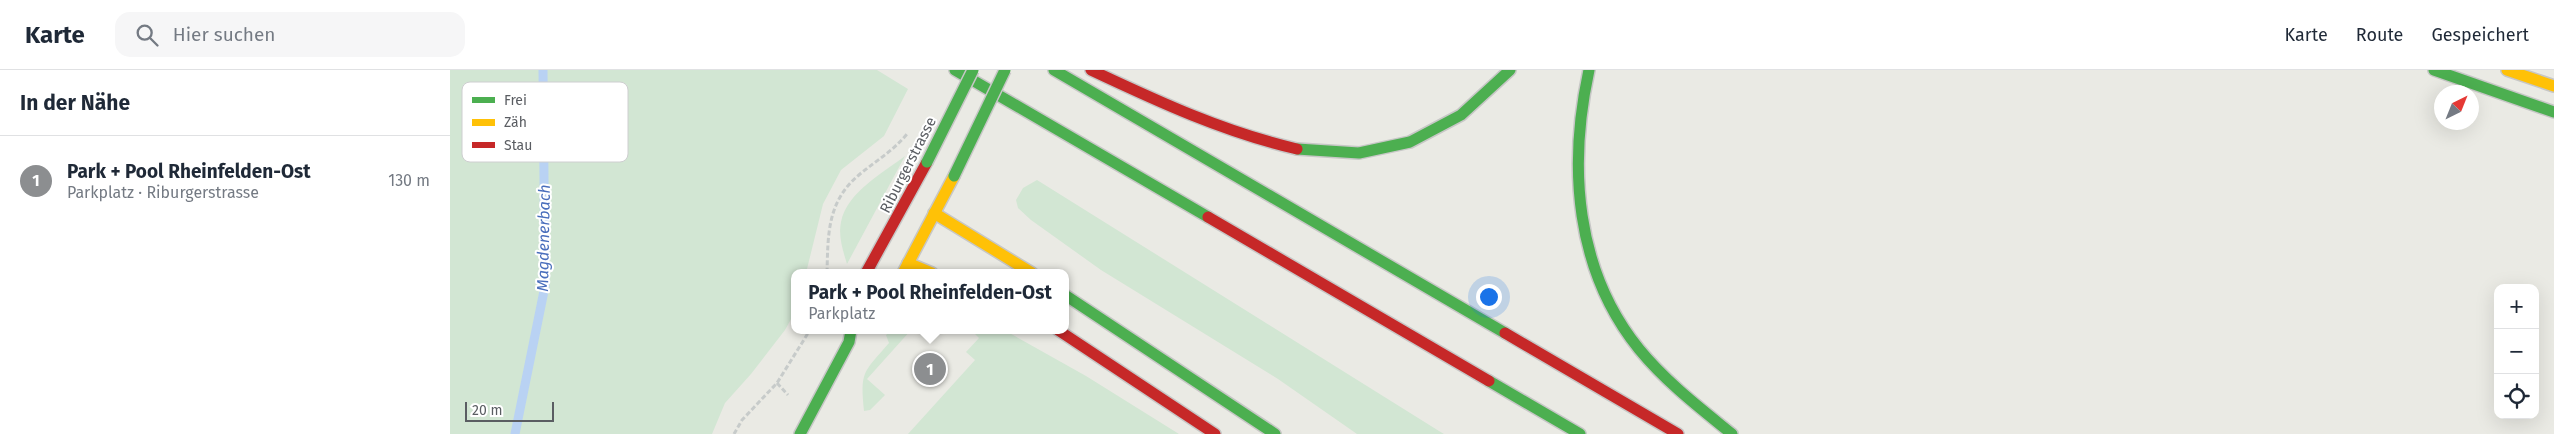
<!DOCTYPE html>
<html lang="de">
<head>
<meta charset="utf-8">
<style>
  body { margin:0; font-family:"Fira Sans",sans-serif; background:#f6f6f7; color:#1f2937 }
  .controls { position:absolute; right:15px; bottom:15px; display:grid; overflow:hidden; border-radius:10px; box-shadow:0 5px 20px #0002 }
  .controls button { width:45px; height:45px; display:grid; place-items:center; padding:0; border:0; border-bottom:1px solid #e0e1e3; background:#fff; color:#1f2937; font:25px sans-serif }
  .compass { position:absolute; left:1984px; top:15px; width:45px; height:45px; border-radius:50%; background:#fff; box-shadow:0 5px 20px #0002; rotate:43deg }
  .scale { position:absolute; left:15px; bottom:12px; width:89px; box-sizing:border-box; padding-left:5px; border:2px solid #5a5d62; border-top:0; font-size:14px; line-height:18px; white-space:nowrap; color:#5a5d62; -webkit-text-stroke:4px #fff; paint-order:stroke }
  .you { position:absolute; left:1038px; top:226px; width:18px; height:18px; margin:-12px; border:4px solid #fff; border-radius:50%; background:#1a73e8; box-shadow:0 0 0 8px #1a73e833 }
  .badge { display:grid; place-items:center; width:32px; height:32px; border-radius:50%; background:#8c8e90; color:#fff; font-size:16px; font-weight:700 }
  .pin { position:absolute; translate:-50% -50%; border:2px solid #fff; box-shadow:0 1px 5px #0006 }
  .popup { position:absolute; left:341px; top:199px; width:278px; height:65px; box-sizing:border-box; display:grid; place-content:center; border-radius:10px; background:#fff; filter:drop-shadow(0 1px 4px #0005); font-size:16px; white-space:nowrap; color:#747a83 }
  .popup b { font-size:19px; color:#1f2937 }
  .popup::after { content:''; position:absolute; left:50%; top:100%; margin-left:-10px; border:10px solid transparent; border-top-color:#fff }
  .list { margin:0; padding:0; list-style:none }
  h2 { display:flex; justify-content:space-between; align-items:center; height:65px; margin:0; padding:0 20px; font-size:21px }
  h2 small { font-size:16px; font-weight:400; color:#747a83 }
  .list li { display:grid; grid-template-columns:32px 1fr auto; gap:15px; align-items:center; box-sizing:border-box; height:90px; padding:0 20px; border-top:1px solid #e0e1e3 }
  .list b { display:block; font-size:19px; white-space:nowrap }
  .list p { margin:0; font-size:16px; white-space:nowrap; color:#747a83 }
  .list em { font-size:16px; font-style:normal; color:#747a83 }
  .icon { flex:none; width:28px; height:28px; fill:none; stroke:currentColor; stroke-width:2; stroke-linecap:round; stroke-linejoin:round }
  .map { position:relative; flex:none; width:2104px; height:364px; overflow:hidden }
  header { display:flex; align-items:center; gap:30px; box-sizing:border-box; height:70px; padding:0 25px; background:#fff; border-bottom:1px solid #e0e1e3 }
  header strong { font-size:24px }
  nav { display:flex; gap:28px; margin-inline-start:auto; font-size:18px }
  .search { width:350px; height:45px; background:#f6f6f7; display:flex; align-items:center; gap:12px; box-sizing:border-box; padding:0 18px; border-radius:15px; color:#747a83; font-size:19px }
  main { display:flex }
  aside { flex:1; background:#fff }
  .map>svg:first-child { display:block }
  .green { fill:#d2e6d3 }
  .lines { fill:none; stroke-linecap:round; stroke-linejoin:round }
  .stream { stroke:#b9d2f3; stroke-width:9 }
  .fast-casing { stroke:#c7c7c6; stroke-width:14 }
  .slow-casing { stroke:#c7c7c6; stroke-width:14 }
  .jam-casing { stroke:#c7c7c6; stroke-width:14 }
  .path { stroke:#c7cbca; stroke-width:3; stroke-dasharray:5 2.5; stroke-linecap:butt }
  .fast { stroke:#4caf50; stroke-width:11 }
  .slow { stroke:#ffc107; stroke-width:11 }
  .jam { stroke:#c62828; stroke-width:11 }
  .fast-bridge-casing { stroke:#c7c7c6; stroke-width:14; stroke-linecap:butt }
  .fast-bridge { stroke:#4caf50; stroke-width:11 }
  .labels { text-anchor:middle; stroke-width:4; stroke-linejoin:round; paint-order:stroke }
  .street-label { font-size:15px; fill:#5a5d62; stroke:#fff }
  .water-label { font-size:16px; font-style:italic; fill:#496ebc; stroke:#fff }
  .key { fill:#fff; stroke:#ceced0; stroke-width:1 }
  .key-label { font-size:14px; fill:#5a5d62 }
</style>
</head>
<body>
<header>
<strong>Karte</strong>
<div class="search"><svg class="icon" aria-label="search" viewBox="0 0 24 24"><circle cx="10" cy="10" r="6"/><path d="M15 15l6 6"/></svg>Hier suchen</div>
<nav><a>Karte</a><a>Route</a><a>Gespeichert</a></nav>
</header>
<main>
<aside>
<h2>In der Nähe<small></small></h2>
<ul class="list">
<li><span class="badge">1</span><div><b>Park + Pool Rheinfelden-Ost</b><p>Parkplatz · Riburgerstrasse</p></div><em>130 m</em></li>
</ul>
</aside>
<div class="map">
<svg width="2104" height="364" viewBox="0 0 2104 364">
  <rect width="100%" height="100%" fill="#eaeae4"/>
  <!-- green -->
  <g class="green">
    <path d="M0 0H427L458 19 434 66 391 100 373 134 356 203H345V242L335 260 301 304 275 333 262 364H0Z"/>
    <path d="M455 86 397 194C393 181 388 166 391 152 397 122 433 103 455 86Z"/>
    <path d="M587 110 989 361 994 364H907L828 309 651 200 581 150 568 138 566 130 573 118Z"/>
    <path d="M442 260H461L417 309 435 325 420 340 414 341C410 301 413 303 439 273L436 265Z"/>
    <path d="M521 260H554L636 306 729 364H458L525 290 516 282 529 268Z"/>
  </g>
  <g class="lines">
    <!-- stream -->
    <path class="stream" d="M65 364 95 216 93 0"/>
    <defs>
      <g id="fast">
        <path d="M505 0 758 147"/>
        <path d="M604 0 1055 263"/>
        <path d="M1139 0C1118 96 1125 200 1189 279 1216 312 1250 338 1282 364"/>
        <path d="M1984 0 2104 42"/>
        <path d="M847 79 909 83 960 72 1011 45 1060 0"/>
        <path d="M615 225 825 364"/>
        <path d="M1039 311 1130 364"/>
        <path d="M350 364 399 272 401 260"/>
      </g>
      <g id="slow">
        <path d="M2057 0 2104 16"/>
        <path d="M484 143 582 203"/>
        <path d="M458 193 482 203"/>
        <path d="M453 203 504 106"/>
      </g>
      <g id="jam">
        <path d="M641 0C709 32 774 62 847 79"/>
        <path d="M758 147 1039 311"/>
        <path d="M416 203 477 92"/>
        <path d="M608 260 765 364"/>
        <path d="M1055 263 1228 364"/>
      </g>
    </defs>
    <!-- fast casing -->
    <use href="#fast" class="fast-casing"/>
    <!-- slow casing -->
    <use href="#slow" class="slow-casing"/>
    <!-- jam casing -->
    <use href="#jam" class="jam-casing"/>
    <!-- path -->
    <g class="path">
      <path d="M377 203C378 164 377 131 410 104 427 90 443 81 457 64"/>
      <path d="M327 313 338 325"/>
      <path d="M284 364 292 350 327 313 360 260"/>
    </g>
    <!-- fast -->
    <use href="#fast" class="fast"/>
    <!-- slow -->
    <use href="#slow" class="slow"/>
    <!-- jam -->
    <use href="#jam" class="jam"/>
    <defs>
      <g id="fast-bridge">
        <path d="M477 92 523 0"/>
        <path d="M504 106 555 0"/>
      </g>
    </defs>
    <!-- fast-bridge casing -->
    <use href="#fast-bridge" class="fast-bridge-casing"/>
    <!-- fast-bridge -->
    <use href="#fast-bridge" class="fast-bridge"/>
  </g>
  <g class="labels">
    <!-- street labels -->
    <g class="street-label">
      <text transform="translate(458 95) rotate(-63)" y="5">Riburgerstrasse</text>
    </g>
    <!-- water labels -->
    <g class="water-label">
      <text transform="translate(93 168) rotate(-89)" y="6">Magdenerbach</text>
    </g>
  </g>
  <!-- legend -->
  <rect x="12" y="12" width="166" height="80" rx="8" class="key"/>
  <rect x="22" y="27" width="23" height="6" fill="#4caf50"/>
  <rect x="22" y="49" width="23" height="7" fill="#ffc107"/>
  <rect x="22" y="72" width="23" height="6" fill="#c62828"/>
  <g class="key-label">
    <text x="54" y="35">Frei</text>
    <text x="54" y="57">Zäh</text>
    <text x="54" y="80">Stau</text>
  </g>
</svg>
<div class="controls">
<button>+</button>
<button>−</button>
<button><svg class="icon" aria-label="locate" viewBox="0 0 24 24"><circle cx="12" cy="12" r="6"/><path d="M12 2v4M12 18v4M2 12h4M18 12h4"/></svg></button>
</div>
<svg class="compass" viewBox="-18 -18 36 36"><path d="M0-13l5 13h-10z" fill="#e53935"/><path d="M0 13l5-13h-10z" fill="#747a83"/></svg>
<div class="scale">20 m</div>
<div class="you"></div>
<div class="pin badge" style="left:480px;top:299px">1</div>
<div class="popup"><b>Park + Pool Rheinfelden-Ost</b>Parkplatz</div>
</div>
</main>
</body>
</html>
